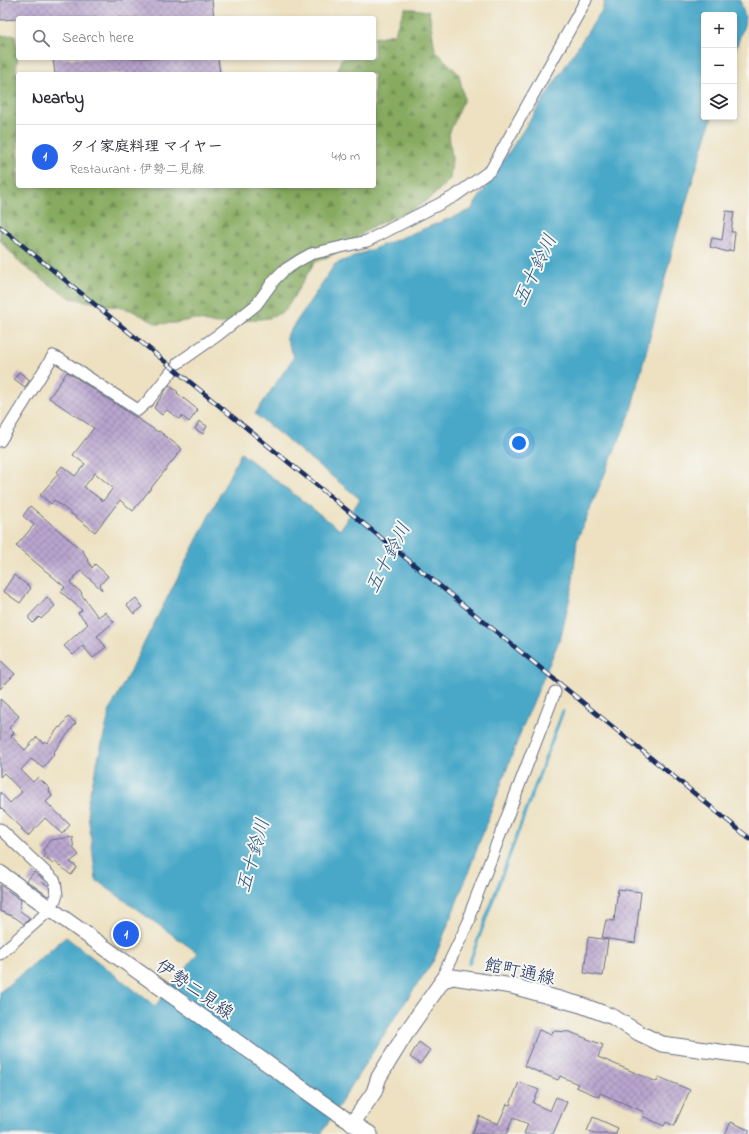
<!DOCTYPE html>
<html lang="en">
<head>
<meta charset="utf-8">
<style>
  body { margin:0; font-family:"Indie Flower","Klee One",sans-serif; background:#f2f2f3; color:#2b2b33 }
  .controls { position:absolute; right:12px; top:12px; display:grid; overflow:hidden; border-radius:4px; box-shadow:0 2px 6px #0003 }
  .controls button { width:36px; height:36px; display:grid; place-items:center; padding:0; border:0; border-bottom:1px solid #e1e1e2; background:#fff; color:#2b2b33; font:20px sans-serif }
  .you { position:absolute; left:519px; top:443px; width:14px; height:14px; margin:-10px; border:3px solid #fff; border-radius:50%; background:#1a73e8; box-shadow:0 0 0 6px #1a73e833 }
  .badge { display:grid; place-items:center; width:26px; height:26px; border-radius:50%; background:#2563eb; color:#fff; font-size:13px; font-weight:700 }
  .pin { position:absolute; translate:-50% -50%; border:2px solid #fff; box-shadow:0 1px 4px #0006 }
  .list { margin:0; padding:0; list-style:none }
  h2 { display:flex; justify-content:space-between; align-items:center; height:52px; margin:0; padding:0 16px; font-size:17px }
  h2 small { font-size:13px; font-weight:400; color:#7c7c81 }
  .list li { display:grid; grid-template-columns:26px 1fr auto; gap:12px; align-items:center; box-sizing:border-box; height:64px; padding:0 16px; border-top:1px solid #e1e1e2 }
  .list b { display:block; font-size:15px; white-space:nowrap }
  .list p { margin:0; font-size:13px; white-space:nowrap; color:#7c7c81 }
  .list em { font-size:13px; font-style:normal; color:#7c7c81 }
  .icon { flex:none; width:22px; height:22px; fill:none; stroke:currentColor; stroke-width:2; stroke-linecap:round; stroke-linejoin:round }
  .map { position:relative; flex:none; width:749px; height:1134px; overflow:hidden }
  .search { position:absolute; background:#fff; box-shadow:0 2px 6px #0003; left:16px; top:16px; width:360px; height:44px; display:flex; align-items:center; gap:10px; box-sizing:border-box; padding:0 14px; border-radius:4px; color:#7c7c81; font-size:15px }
  .panel { position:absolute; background:#fff; box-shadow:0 2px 6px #0003; left:16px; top:72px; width:360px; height:116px; border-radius:4px }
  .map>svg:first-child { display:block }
  .forest { fill:url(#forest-firs); stroke:#506c5e }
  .water { fill:#4aa8c8; stroke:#326c93 }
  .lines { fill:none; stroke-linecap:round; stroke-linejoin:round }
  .stream { stroke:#4aa8c8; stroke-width:3 }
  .building { fill:url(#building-cross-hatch); fill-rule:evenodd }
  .minor-casing { stroke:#646d81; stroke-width:13 }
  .secondary-casing { stroke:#646d81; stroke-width:17 }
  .minor { stroke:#fff; stroke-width:11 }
  .secondary { stroke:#fff; stroke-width:15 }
  .rail-casing { stroke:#1b2f5e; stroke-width:4.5 }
  .rail { stroke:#f6f6f2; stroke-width:3; stroke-dasharray:9; stroke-linecap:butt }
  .labels { text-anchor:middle; stroke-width:4; stroke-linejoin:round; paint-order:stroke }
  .street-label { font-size:18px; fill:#1b2f5e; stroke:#f6f6f2 }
  .water-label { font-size:19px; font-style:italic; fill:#2b5983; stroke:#f6f6f2 }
</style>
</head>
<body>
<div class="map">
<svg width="749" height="1134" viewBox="0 0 749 1134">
  <defs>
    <pattern id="forest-firs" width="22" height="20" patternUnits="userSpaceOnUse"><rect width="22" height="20" fill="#86aa5e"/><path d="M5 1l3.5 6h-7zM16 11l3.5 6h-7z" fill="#6d8b51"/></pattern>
    <pattern id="building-cross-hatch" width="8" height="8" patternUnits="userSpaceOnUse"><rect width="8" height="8" fill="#baa5ce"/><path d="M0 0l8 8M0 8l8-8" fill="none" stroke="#9687aa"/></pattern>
  </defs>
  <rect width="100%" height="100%" fill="#f6f6f2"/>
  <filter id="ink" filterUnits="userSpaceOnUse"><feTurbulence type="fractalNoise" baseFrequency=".025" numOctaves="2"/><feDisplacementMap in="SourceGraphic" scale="8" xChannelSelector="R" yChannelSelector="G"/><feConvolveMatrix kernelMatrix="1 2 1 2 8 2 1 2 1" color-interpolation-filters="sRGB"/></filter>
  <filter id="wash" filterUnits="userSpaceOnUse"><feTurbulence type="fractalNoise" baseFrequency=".012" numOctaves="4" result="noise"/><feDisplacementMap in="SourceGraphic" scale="16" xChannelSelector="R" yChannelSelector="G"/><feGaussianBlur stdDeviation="0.9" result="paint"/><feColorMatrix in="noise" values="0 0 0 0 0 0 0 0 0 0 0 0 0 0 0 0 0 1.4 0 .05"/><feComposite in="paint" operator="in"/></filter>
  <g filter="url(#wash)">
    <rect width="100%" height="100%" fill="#ede1c1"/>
    <!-- forest -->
    <path class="forest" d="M405 8 429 11 435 50 459 74 464 99 449 134 452 159 450 179 434 195 416 208 373 226 334 254 314 263 285 311 269 318 216 324 195 319 175 323 157 324 131 310 71 298 49 284 21 264 0 240V36L15 35 18 54 16 70 19 74H18V186H374V74H337L340 62 342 58H374V38L394 34Z"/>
    <!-- water -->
    <path class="water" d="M605 0H740L745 17 744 25 734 54V15H704V117H712L676 236 630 414 577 540 572 589 561 636 521 731 465 881 434 960 395 1017 321 1134H0V992L66 937 155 1006 198 953 96 880 87 805 110 710 241 453 340 530 360 499 255 414 294 357 286 337 335 264 471 210 602 10Z"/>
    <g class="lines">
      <!-- stream -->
      <path class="stream" d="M469 964 563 711"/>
    </g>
    <g id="blocks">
      <!-- building -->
      <g class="building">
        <path d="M0 0H212L214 18H50V17L0 20Z"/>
        <path d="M53 58H218L220 74H55Z"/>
        <path d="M726 211 734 212 731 232H735L733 251 729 250 728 252 710 247 712 238 722 240Z"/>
        <path d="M19 372 30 380 25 387 14 379Z"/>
        <path d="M67 372 158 432 159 431 182 449 133 511 120 500 95 532 54 500 51 504 40 495 58 474 57 472 62 466 75 476 85 464 73 455 94 428 49 398ZM95 473 113 488 103 501 84 487Z"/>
        <path d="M169 385 178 392 177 393 198 410 189 422 182 416 179 419 167 410 162 415 154 408Z"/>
        <path d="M199 421 207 426 203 434 195 429Z"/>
        <path d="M30 506 83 551 92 568 95 564 108 576 100 585 102 590 80 570 70 583 82 593 81 594 98 617 105 612 114 622 97 636 106 647 93 658 83 646 73 655 64 646 88 624 78 613 82 610 61 592 65 587 16 546 34 525 23 516Z"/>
        <path d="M14 575 31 588 20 603 3 591Z"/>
        <path d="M47 597 55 606 41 619 39 617 33 623 29 619V616Z"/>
        <path d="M136 598 143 607 134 614 127 605Z"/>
        <path d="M0 660 15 674 0 689Z"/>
        <path d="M0 699 19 716 9 728 14 733 11 736 25 750 37 737 43 743 44 741 47 743 59 727 60 728 68 717 76 723 53 753 54 754 43 768 31 759 21 770 33 782 38 777 50 789 49 790 52 796 46 802 70 825 62 834 45 818 28 836 21 830 23 829 0 807V792L10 803 22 792 4 773 0 777Z"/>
        <path d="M72 837 74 849 79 855 70 862 77 867 71 875 55 862 53 864 44 857 46 853 43 850 50 840Z"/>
        <path d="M34 872 44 880 42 882 49 886 50 894 48 896 27 881Z"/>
        <path d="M0 885 21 900 19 910 30 918 24 924 16 918 0 911Z"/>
        <path d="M618 889 641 892 635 943 602 938 606 920 614 921Z"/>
        <path d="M119 924 137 938 132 945 114 931Z"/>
        <path d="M588 937 608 940 603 976 584 973Z"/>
        <path d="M539 1030 552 1035 553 1031 570 1032 603 1045 598 1057 657 1082 659 1077 690 1090 674 1126 666 1122 664 1126 642 1116 644 1112 600 1093 599 1097 576 1087 578 1084 560 1076 558 1080 524 1066Z"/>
        <path d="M419 1042 430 1050 420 1064 410 1057Z"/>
        <path d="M519 1082 539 1090 533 1103 550 1111 556 1097 567 1102 553 1134H524L528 1124 513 1118 506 1134H472L479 1116 498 1124 507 1104 510 1105Z"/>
        <path d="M593 1117 618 1128 616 1134H594L587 1131Z"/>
        <path d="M731 1122 749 1130V1134H725Z"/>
      </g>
    </g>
  </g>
  <g filter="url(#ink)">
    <use href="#blocks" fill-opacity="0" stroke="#646d81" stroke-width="1"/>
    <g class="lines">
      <defs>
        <g id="minor">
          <path d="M178 363 218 335 256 305 275 279 283 271 300 260 311 254 367 241 455 196 491 170 586 0"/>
          <path d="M0 441 53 356 60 359 138 410 148 401 172 371"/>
          <path d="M0 829 55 881 57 895 51 909 0 954"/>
          <path d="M443 980 446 969 470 919 469 916 555 692"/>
        </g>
        <g id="secondary">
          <path d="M0 873 341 1116 370 1134"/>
          <path d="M352 1124 374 1092 379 1077 408 1030 443 980 453 977 512 986 581 1005 613 1017 639 1033 662 1044 749 1056"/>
        </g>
      </defs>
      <!-- minor casing -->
      <use href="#minor" class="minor-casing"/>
      <!-- secondary casing -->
      <use href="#secondary" class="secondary-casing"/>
      <!-- minor -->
      <use href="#minor" class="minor"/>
      <!-- secondary -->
      <use href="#secondary" class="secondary"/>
      <defs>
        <path id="rail" d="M0 227 749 838"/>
      </defs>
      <!-- rail casing -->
      <use href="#rail" class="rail-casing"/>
      <!-- rail -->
      <use href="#rail" class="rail"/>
    </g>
  </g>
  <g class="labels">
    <!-- street labels -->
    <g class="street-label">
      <text transform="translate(520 971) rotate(12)" y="6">館町通線</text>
      <text transform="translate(195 989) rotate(35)" y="6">伊勢二見線</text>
    </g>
    <!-- water labels -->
    <g class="water-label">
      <text transform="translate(534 269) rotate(-64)" y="7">五十鈴川</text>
      <text transform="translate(387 557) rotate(-63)" y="7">五十鈴川</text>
      <text transform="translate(252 855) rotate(-74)" y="7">五十鈴川</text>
    </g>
  </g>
</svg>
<div class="controls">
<button>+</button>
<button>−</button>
<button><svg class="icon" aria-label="layers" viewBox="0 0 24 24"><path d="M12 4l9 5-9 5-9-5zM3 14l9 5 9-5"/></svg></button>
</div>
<div class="you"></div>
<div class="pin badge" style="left:126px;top:934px">1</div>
<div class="search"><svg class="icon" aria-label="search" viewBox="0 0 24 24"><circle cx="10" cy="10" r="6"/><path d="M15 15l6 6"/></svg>Search here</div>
<section class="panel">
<h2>Nearby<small></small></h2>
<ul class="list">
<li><span class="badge">1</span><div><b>タイ家庭料理 マイヤー</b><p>Restaurant · 伊勢二見線</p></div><em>410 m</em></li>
</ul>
</section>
</div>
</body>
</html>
